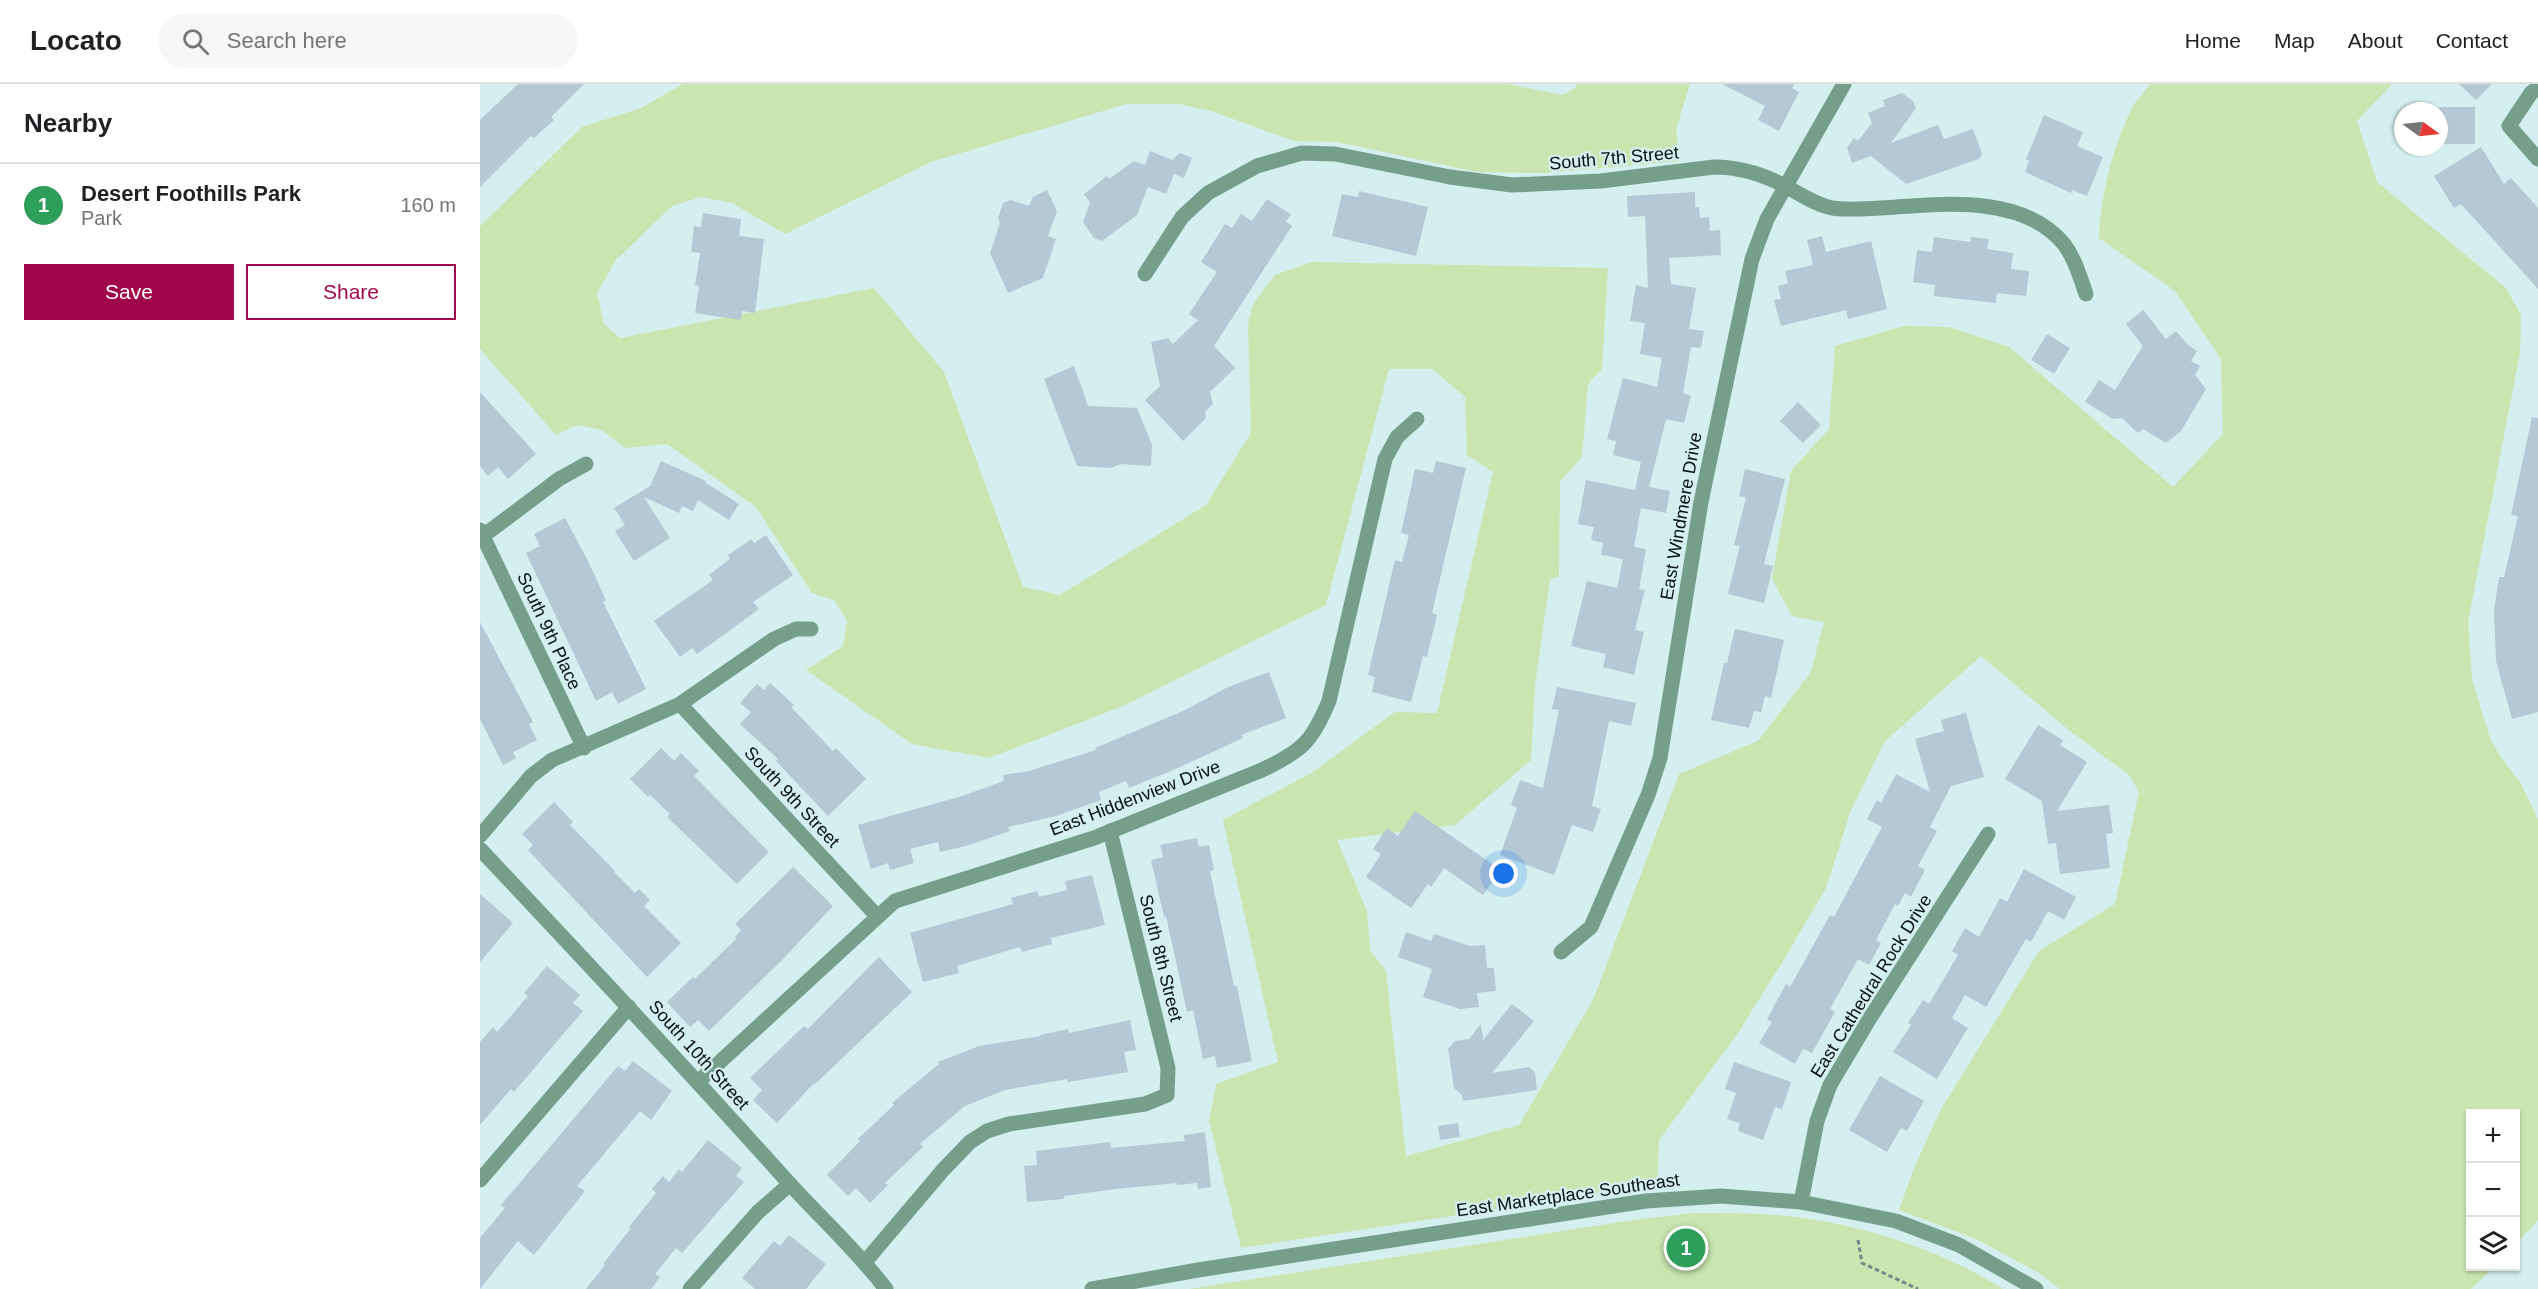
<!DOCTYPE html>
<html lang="en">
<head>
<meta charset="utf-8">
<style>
  body { margin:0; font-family:Helvetica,sans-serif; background:#f6f6f6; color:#202124 }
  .controls { position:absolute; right:18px; bottom:18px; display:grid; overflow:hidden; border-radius:0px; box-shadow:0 2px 4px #0004 }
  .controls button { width:54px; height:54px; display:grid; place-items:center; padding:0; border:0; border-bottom:2px solid #e0e0e0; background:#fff; color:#202124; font:30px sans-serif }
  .compass { position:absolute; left:1914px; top:18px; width:54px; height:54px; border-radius:50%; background:#fff; box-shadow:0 2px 4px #0004; rotate:105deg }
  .you { position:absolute; left:1024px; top:790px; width:21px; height:21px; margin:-15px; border:4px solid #fff; border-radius:50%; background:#1a73e8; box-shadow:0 0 0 9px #1a73e833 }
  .badge { display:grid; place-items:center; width:39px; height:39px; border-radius:50%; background:#a0074b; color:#fff; font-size:20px; font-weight:700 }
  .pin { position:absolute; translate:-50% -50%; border:3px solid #fff; box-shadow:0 2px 6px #0006 }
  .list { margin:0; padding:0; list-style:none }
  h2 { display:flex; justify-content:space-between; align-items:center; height:78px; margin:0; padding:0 24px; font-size:26px }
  h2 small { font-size:20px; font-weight:400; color:#757577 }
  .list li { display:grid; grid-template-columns:39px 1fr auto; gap:18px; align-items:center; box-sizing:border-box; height:84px; padding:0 24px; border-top:2px solid #e0e0e0 }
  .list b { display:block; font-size:22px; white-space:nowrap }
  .list p { margin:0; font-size:20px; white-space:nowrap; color:#757577 }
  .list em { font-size:20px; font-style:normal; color:#757577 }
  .actions { display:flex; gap:12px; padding:18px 24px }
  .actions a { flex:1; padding:14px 0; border:2px solid #a0074b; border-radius:0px; text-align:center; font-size:21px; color:#a0074b }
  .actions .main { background:#a0074b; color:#fff }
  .icon { flex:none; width:33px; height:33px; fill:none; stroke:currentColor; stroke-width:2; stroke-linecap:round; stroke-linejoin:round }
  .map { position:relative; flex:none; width:2058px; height:1205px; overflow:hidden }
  header { display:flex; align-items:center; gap:36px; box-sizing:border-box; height:84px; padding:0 30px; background:#fff; border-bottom:2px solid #e0e0e0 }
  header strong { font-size:28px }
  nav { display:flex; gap:33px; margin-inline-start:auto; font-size:21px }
  .search { width:420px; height:54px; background:#f6f6f6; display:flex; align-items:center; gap:15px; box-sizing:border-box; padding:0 21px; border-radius:33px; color:#757577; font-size:22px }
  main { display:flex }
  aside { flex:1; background:#fff }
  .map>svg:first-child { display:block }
  .green { fill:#cae6b0 }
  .building { fill:#b4c9d4 }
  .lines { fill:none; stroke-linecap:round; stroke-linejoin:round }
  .path { stroke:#758788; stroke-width:3; stroke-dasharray:4.5 3; stroke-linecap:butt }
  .minor { stroke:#759f8b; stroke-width:15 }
  .tertiary { stroke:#759f8b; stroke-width:15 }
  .labels { text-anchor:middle; stroke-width:4.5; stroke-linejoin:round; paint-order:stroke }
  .street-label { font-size:18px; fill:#071011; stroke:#d4efef }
</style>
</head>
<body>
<header>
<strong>Locato</strong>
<div class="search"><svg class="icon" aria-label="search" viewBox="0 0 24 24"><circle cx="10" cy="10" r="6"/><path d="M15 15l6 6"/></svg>Search here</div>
<nav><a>Home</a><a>Map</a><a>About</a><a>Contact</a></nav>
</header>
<main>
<aside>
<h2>Nearby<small></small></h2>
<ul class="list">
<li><span class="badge" style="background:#2e9e5b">1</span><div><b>Desert Foothills Park</b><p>Park</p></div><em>160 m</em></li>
</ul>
<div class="actions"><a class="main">Save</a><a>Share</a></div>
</aside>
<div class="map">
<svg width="2058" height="1205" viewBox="0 0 2058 1205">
  <rect width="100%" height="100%" fill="#d4efef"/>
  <!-- green -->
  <g class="green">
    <path d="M203 0H1027L1083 11 1095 4 1097 0H1210L1196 45 1200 77 1065 89 997 88 857 58 814 57 731 27 699 20H647L451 78 305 150 252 119 221 113 192 122 136 176 117 209 124 240 140 254 394 204 464 288 543 503 580 511 726 421 771 349 768 241 773 220 795 191 832 178 1128 184 1122 285 1108 300 1102 373 1080 398 1079 493 1070 495 1055 601 1051 676 975 741 857 756 887 827 890 866 906 887 926 1072 1039 1041 1113 916 1199 690 1278 657 1331 588 1344 538 1312 532 1292 495 1311 387 1349 345 1355 262 1424 242 1469 243 1529 263 1693 403 1743 350 1741 275 1695 207 1619 154C1621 111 1632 65 1651 26 1655 17 1664 8 1671 0H1912L1877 37 1897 98 2026 204 2041 231 2040 269 1988 538 1992 595 2010 654 2020 672 2040 698 2058 735V1136L2036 1160V1030H1990V1182L2014 1183 1991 1205H1580L1559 1189 1496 1155 1419 1126 1434 1084 1461 1025 1559 867 1635 820 1659 708 1649 691 1589 646 1501 572 1405 657 1371 726 1346 804 1303 877 1258 949 1179 1056 1177 1101 761 1164 729 1037 736 1000 798 978 743 736 833 688 915 628 957 629 1013 388 987 371 985 313 953 285H909L846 521 643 622 509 674 432 660 326 586 363 562 367 536 354 516 332 509 276 423 187 360 145 364 122 346 97 341 76 351 0 265V142L102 43 161 24Z"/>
    <path d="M1214 1129C1245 1129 1276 1129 1306 1132 1377 1139 1463 1166 1523 1205H709L1160 1135Z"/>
  </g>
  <!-- building -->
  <g class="building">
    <path d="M38 0H104L71 33 74 36 54 54 51 52 0 103V36Z"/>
    <path d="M1242 0H1314L1312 4 1319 8 1299 47 1278 36 1285 22Z"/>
    <path d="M1979 0H2012L1996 16Z"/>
    <path d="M1422 9 1433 17 1436 24 1411 59 1458 41 1464 55 1493 45 1502 70 1499 75 1426 100 1391 72 1372 79 1367 64 1374 54 1378 57 1392 39 1388 29 1405 22 1403 16Z"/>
    <rect x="1959" y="23" width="36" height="37"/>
    <path d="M1564 31 1603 48 1597 62 1623 73 1607 112 1592 106 1591 109 1545 88 1549 77 1546 75Z"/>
    <path d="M2001 63 2024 100 2031 94 2058 124V205L1981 120 1974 124 1954 92Z"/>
    <path d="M670 67 692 76 700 69 712 74 704 94 694 90 686 110 668 103 657 131 622 157 614 154 603 138 610 118 604 110 627 92 629 95 654 77 665 81Z"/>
    <path d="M567 106 577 127 568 152 576 155 563 194 528 209 510 169 520 139 518 134 523 119 531 116 549 122 553 113Z"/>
    <path d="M879 107 948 123 936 172 852 152 862 110 878 113Z"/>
    <path d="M1215 108V123H1219L1220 134 1229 133 1230 147 1240 146 1241 171 1189 174 1191 200 1216 204 1209 245 1224 247 1221 264 1211 263 1203 309 1211 312 1204 339 1186 335 1169 403 1190 407 1186 429 1161 424 1154 463 1166 465 1159 505 1165 506 1155 546 1164 548 1154 591 1123 583 1126 570 1091 562 1107 497 1137 504 1143 475 1121 471 1123 459 1111 456 1114 443 1098 440 1106 396 1155 406 1161 378 1133 371 1136 357 1127 355 1143 294 1177 303 1182 274 1160 270 1165 239 1150 237 1156 201 1168 204 1165 132 1148 133 1147 112Z"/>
    <path d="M787 115 811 130 806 138 812 142 734 262 755 284 730 308 733 320 725 328 726 334 703 357 665 316 680 302 671 258 688 254 693 260 718 236 709 230 737 188 721 178 745 140 752 144 761 130 772 137Z"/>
    <path d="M223 129 261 135 259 152 284 155 275 229 262 227 261 236 215 229 219 202 215 201 220 169 211 168 214 142 221 143Z"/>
    <path d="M1342 152 1346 168 1391 157 1407 225 1368 235 1366 226 1301 242 1294 216 1301 215 1298 202 1308 199 1305 187 1333 181 1327 156Z"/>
    <path d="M1454 153 1490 158 1491 153 1509 155 1507 165 1533 169 1531 185 1549 187 1546 212 1517 209 1516 219 1454 212 1455 201 1433 198 1437 166 1452 168Z"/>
    <path d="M1663 226 1686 255 1696 247 1708 261 1717 267 1711 277 1720 282 1715 291 1726 305 1701 347 1686 359 1663 345 1658 349 1642 334 1633 335 1605 318 1619 296 1635 306 1663 262 1646 240Z"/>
    <path d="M1567 250 1590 264 1574 290 1551 276Z"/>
    <path d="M594 282 608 322 657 324 672 361 671 382 640 380 631 384 597 382 564 295Z"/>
    <path d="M0 308 56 370 28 395 18 383 8 392 0 382Z"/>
    <path d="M1318 318 1341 341 1323 359 1300 337Z"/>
    <path d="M2052 333 2058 334V628L2032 635 2016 577 2014 527 2019 493H2024L2038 432 2031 431Z"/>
    <path d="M181 377 226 397V399L259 420 249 436 218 416 213 427 202 422 199 429 164 413 190 454 154 477 135 447 145 441 134 424 170 402Z"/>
    <path d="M956 377 986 384 952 529 957 531 947 573 943 572 931 618 892 608 895 593 888 591 915 476 922 478 929 451 921 449 935 385 953 389Z"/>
    <path d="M1265 385 1305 395 1284 480 1293 482 1284 519 1248 510 1260 462 1254 461 1266 414 1259 412Z"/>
    <path d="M85 434 108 477 126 516 123 518 166 605 138 620 132 608 116 617 46 469 60 462 54 450Z"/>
    <path d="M286 451 313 491 273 518 279 525 234 558 217 570 212 564 200 573 174 537 233 496 229 491 250 475 248 471 272 455 274 459Z"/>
    <path d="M0 538 53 638 49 640 57 656 33 668 36 674 23 681 0 635Z"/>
    <path d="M1255 545 1304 556 1291 614 1285 612 1281 628 1274 627 1269 644 1231 636 1244 579H1247Z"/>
    <path d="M789 588 806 634 761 651 763 654 691 687 649 704 646 697 619 708 621 716 576 732 528 743 530 747 486 762 460 768 458 758 430 765 434 779 410 786 408 779 391 785 378 741 479 713 524 697 523 691 549 687 616 666 615 664 703 627 748 603Z"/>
    <path d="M290 599 314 621 311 623 353 667 356 664 386 695 348 732 296 677 298 675 260 640 271 628 260 619 277 600 284 606Z"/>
    <path d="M1077 603 1156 619 1151 642 1129 637 1112 722 1121 725 1113 748 1092 741 1074 791 1020 771 1037 724 1031 721 1040 696 1063 704 1079 626 1072 625Z"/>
    <path d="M1486 629 1504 693 1471 702 1450 743 1457 747 1438 782 1445 786 1431 813 1425 809 1418 822 1415 820 1396 856 1401 859 1389 881 1378 875 1350 925 1355 928 1332 969 1323 965 1315 980 1279 959 1292 938 1287 935 1306 900 1310 903 1350 831 1354 833 1402 743 1387 735 1397 716 1401 719 1416 690 1450 708 1435 655 1464 647 1461 636Z"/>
    <path d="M1558 641 1583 656 1580 661 1607 678 1577 727 1629 721 1633 749 1626 750 1630 784 1580 790 1576 759 1568 760 1562 717 1525 695Z"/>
    <path d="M181 664 194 677 201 669 219 687 214 692 289 768 257 800 187 733 190 730 170 711 168 713 150 695Z"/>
    <path d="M74 718 93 738 90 741 135 787 134 788 155 809 159 805 170 816 164 822 201 859 167 893 48 766 53 761 42 750Z"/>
    <path d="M935 727 1021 786 1003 811 964 784 951 803 948 800 931 824 886 793 901 770 893 765 907 744 918 752Z"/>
    <path d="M717 754 719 763 729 761 734 786 730 787 754 902H757L772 977 737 984 735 972 723 975 713 926 707 928 686 832 684 833 671 776 683 773 680 761Z"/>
    <path d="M313 783 353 822 303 875 229 947 218 936 210 943 187 918 213 893 215 895 256 855 255 853 261 846 255 840Z"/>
    <path d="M1544 785 1596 813 1584 836 1568 827 1551 858 1546 855 1506 923 1485 911 1472 934 1488 944 1457 995 1413 968 1431 941 1428 939 1443 916 1449 920 1478 871 1472 867 1485 844 1499 853 1520 814 1527 818Z"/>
    <path d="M612 791 625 841 571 854 572 860 542 868 540 863 477 882 479 889 443 898 430 849 533 820 531 814 557 807 559 813 587 806 585 797Z"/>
    <path d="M0 810 33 839 0 878Z"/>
    <path d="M926 848 951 857 954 850 990 862 1005 861 1007 884H1014L1016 907 997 909 999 923 980 925 943 913 952 885 918 873Z"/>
    <path d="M399 873 432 908 335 1000 334 999 297 1039 273 1016 282 1006 270 994 324 942 328 945Z"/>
    <path d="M67 882 100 911 93 919 103 927 34 1008 31 1005 0 1041V958L13 943 17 948 48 912 44 909Z"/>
    <path d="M1032 920 1054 937 1012 989 1049 983 1055 988 1057 1006 983 1017 982 1011 974 1004 968 965 975 957 989 955 1001 940 1003 956Z"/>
    <path d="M650 936 656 966 644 968 648 988 588 998 587 995 525 1006 485 1022 440 1060 443 1063 405 1099 408 1101 390 1119 376 1104 368 1112 347 1091 380 1057 378 1055 414 1021 412 1019 459 980 458 978 499 962 561 952 560 951 588 945 589 949Z"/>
    <path d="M153 977 192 1007 171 1036 160 1027 97 1102 105 1107 54 1171 38 1157 0 1205V1154L25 1124 21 1121 138 982 145 987Z"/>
    <path d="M1254 978 1311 998 1302 1025 1295 1023 1283 1056 1258 1047 1260 1039 1247 1035 1256 1009 1245 1005Z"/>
    <path d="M1400 992 1444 1017 1427 1047 1421 1044 1407 1068 1369 1046Z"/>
    <path d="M978 1039 980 1053 960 1056 958 1042Z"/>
    <path d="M725 1048 731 1103 718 1105 717 1099 697 1101V1099L636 1105 584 1112V1115L547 1118 544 1082 557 1081 556 1067 630 1058 631 1064 705 1057 704 1051Z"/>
    <path d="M228 1056 262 1084 256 1092 264 1098 202 1169 196 1164 175 1190 180 1193 171 1205H106L125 1181 123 1180 151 1144 149 1143 176 1109 172 1105 183 1092 189 1098 199 1085 202 1088Z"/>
    <path d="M309 1151 346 1180 326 1205H275L262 1194 294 1157 300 1162Z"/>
  </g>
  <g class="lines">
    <!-- path -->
    <path class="path" d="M1378 1156 1382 1179 1438 1205"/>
    <!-- minor -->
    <g class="minor">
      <path d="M2058 3 2051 9 2029 42 2058 75"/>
      <path d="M665 190 702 133 728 109 777 82 822 69 855 70 970 93 1032 101 1121 97 1234 83C1261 83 1283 90 1307 103 1322 111 1336 121 1352 124 1373 127 1395 124 1416 123 1471 119 1545 113 1584 160 1595 175 1600 193 1606 210"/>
      <path d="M0 446 104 664"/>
      <path d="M3 452 79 395 106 380"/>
      <path d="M200 620 397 832"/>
      <path d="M0 752 51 692 72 676 200 620 294 555 316 545H331"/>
      <path d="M0 765C101 872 201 979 299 1088 334 1128 374 1163 406 1205"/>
      <path d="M1081 868 1111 843 1168 711 1180 674 1221 418 1272 175 1287 135 1364 0"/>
      <path d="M218 998 415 817 614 754 782 686C822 667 832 658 849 617L905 375 917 353 937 335"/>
      <path d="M0 1096 149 923"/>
      <path d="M1321 1118 1337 1037 1350 1001 1390 934 1508 750"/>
      <path d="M385 1178 463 1086 490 1058 507 1047 529 1040 665 1020 687 1011 688 984 630 747"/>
      <path d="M210 1205 278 1128 310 1100"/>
    </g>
    <!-- tertiary -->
    <path class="tertiary" d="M612 1205 718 1186 1166 1117 1241 1112 1321 1118 1416 1137 1479 1161 1556 1205"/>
  </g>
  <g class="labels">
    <!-- street labels -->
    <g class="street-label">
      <text transform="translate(1134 74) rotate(-5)" y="6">South 7th Street</text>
      <text transform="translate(1201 432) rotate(-80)" y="6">East Windmere Drive</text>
      <text transform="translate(69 547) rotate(65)" y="6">South 9th Place</text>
      <text transform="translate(312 713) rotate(47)" y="6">South 9th Street</text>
      <text transform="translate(655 714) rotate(-21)" y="6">East Hiddenview Drive</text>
      <text transform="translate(681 874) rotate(76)" y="6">South 8th Street</text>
      <text transform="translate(1391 902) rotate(-58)" y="6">East Cathedral Rock Drive</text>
      <text transform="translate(219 971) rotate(48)" y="6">South 10th Street</text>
      <text transform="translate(1088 1111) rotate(-8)" y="6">East Marketplace Southeast</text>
    </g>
  </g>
</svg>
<div class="controls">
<button>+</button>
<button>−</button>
<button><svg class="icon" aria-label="layers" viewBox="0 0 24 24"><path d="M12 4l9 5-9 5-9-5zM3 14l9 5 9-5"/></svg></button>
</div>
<svg class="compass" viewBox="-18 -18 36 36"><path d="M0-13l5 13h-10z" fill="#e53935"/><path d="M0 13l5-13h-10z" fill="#757577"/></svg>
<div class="you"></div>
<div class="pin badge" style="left:1206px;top:1164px;background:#2e9e5b">1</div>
</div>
</main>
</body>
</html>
